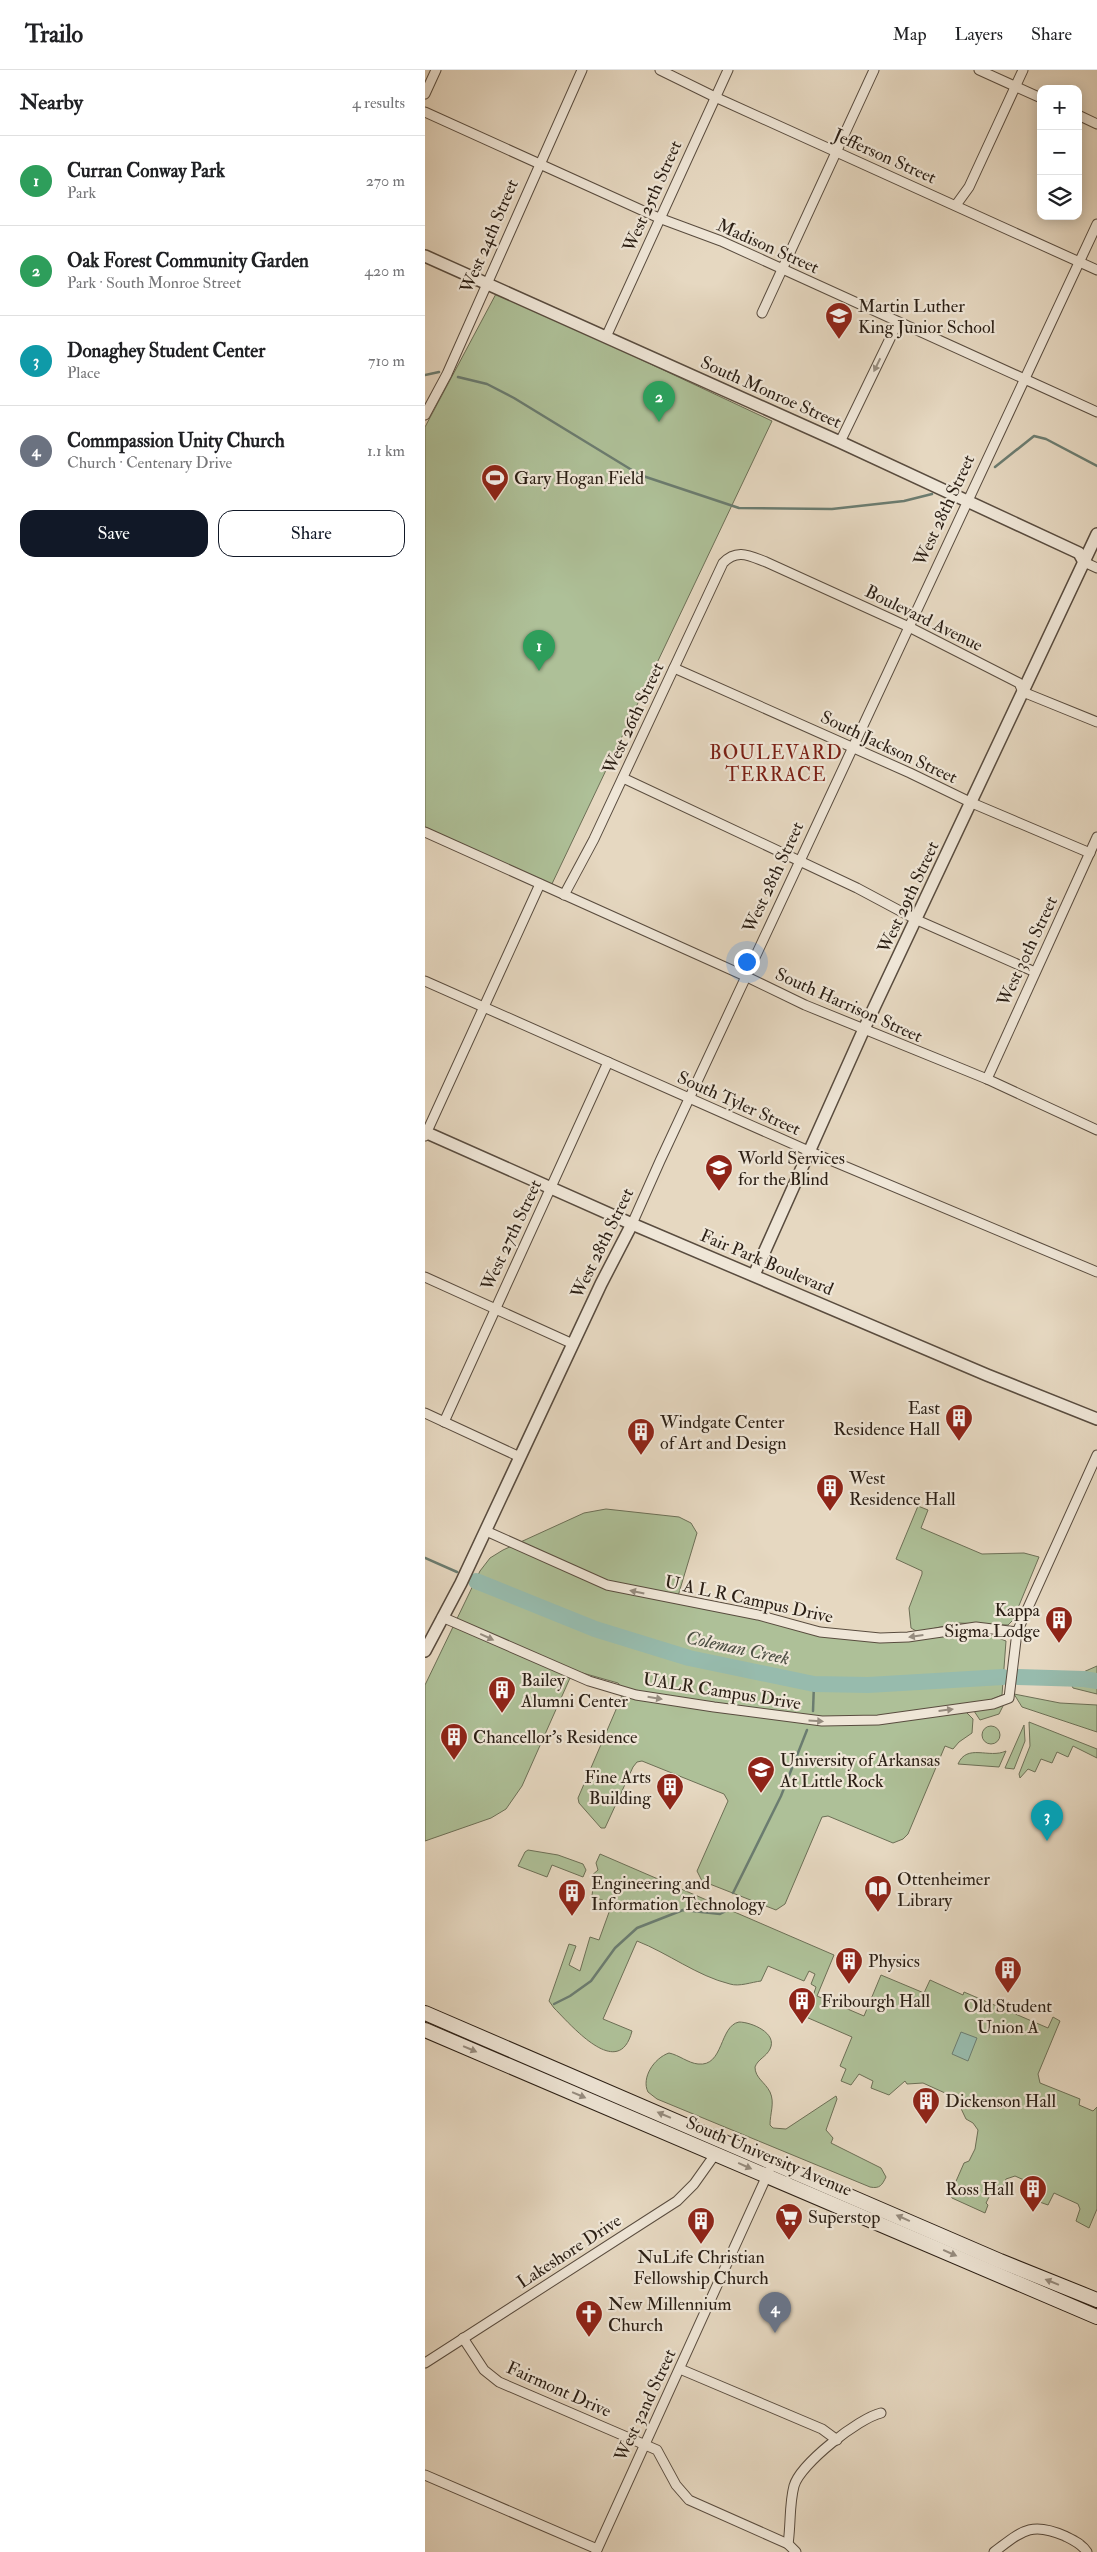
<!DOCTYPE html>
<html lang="en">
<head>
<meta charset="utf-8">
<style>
  body { margin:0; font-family:"IM FELL Double Pica",serif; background:#f2f2f2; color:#202124 }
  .controls { position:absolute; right:15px; top:15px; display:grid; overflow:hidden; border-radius:10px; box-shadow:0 2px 12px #0003 }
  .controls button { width:45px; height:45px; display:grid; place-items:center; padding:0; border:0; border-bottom:1px solid #e0e0e0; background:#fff; color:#202124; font:25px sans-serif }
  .you { position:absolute; left:321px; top:891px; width:18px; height:18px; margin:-12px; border:4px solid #fff; border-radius:50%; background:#1a73e8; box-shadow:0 0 0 8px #1a73e833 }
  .badge { display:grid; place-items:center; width:32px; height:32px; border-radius:50%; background:#111827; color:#fff; font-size:16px; font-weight:700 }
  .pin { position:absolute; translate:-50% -41px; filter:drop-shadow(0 1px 2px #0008) }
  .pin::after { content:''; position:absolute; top:26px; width:18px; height:15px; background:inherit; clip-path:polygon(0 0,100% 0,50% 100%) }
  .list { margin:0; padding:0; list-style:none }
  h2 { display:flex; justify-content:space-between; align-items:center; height:65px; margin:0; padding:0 20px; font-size:21px }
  h2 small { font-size:16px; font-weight:400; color:#757577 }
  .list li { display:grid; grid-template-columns:32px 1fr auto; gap:15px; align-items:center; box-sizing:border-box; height:90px; padding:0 20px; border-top:1px solid #e0e0e0 }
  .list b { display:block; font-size:19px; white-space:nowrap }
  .list p { margin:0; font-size:16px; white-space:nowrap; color:#757577 }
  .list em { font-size:16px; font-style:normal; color:#757577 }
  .actions { display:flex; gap:10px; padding:15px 20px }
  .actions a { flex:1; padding:11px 0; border:1px solid #111827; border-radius:15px; text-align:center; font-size:18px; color:#111827 }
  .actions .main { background:#111827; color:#fff }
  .icon { flex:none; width:28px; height:28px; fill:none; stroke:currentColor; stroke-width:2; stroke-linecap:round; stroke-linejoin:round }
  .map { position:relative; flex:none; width:672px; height:2482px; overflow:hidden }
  header { display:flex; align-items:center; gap:30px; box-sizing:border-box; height:70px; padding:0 25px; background:#fff; border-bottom:1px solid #e0e0e0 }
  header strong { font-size:24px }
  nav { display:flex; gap:28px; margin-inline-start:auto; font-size:18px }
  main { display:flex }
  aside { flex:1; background:#fff }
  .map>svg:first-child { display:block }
  .green { fill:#aec098; stroke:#6c6f56 }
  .water { fill:#97bbad; stroke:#6b7c70 }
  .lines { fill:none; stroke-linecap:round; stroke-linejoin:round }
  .stream { stroke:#6b7c70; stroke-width:2.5 }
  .river { stroke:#97bbad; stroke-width:16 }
  .minor-casing { stroke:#594c3f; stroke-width:11 }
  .tertiary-casing { stroke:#594c3f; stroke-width:14 }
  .secondary-casing { stroke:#2a1e14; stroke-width:16 }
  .minor { stroke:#efe6d7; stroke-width:9 }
  .tertiary { stroke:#efe6d7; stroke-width:11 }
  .secondary { stroke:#efe6d7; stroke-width:14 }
  .oneway { fill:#968c7f }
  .labels { text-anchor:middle; stroke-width:4.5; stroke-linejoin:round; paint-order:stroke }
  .street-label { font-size:18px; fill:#2a1e14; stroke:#efe6d7 }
  .poi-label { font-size:18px; fill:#2a1e14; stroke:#efe6d7; text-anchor:start }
  .neighbourhood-label { font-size:19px; letter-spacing:1px; fill:#7a1f14; stroke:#efe6d7 }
  .water-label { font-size:19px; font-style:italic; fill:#4b4d42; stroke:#efe6d7 }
</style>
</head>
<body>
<header>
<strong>Trailo</strong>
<nav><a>Map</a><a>Layers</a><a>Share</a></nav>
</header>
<main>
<aside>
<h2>Nearby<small>4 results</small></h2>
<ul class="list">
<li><span class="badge" style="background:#2e9e5b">1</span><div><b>Curran Conway Park</b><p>Park</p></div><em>270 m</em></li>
<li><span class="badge" style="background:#2e9e5b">2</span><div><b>Oak Forest Community Garden</b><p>Park · South Monroe Street</p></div><em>420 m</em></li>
<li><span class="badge" style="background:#0f9aa8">3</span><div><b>Donaghey Student Center</b><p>Place</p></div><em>710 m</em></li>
<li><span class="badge" style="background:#6b7280">4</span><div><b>Commpassion Unity Church</b><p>Church · Centenary Drive</p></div><em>1.1 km</em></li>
</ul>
<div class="actions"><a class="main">Save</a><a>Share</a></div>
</aside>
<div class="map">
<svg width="672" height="2482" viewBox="0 0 672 2482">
  <rect width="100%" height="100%" fill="#e6d8c1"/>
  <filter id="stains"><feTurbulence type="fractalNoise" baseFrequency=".004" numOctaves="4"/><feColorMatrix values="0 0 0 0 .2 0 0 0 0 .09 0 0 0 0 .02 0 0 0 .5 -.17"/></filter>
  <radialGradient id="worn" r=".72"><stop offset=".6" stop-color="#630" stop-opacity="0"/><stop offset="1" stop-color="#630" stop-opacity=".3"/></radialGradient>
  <!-- green -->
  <g class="green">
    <path d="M72 222 347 351 125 818 0 762V357Z"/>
    <path d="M493 1436 503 1440 496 1458 557 1484 599 1483 614 1487 588 1550 583 1555 533 1553 493 1562 486 1558 484 1538 497 1504V1501L471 1489Z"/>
    <path d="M181 1439 254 1447 266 1453 272 1463 253 1526 458 1572 538 1562 560 1563 581 1571 577 1625 540 1641 548 1649 547 1663 534 1672 528 1679 520 1676 483 1764 478 1769 468 1773 403 1746 397 1747 360 1834 351 1840 277 1811 272 1801 303 1731 299 1724 217 1691 212 1692 208 1697 180 1758H176L154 1733 153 1728 196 1628 198 1619 193 1613 154 1602 148 1604 145 1608 97 1716 81 1739 66 1748 0 1771V1615L55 1501 65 1488 78 1480 159 1443Z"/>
    <path d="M672 1596V1624L648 1618 646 1614 647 1607Z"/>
    <path d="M589 1624 635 1633 672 1635V1662L597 1637Z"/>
    <path d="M579 1634 574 1644 555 1650 549 1641Z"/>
    <path d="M604 1652 672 1679V1688L648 1676 643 1687 632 1682 627 1693 616 1689 610 1702 603 1699 595 1708 594 1704 605 1676Z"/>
    <path d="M599 1655 600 1671 589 1699 580 1698Z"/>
    <circle cx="566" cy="1665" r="9"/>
    <path d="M581 1681 574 1697 533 1694C542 1673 564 1689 581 1681Z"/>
    <path d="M103 1780 133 1785 158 1794 161 1800 158 1807 127 1795 122 1807 93 1796 100 1782Z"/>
    <path d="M175 1784 409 1885 392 1926 439 1946 456 1905 499 1923 505 1910 538 1925 539 1922 623 1958 628 1947 635 1951 613 2004 615 2013 655 2029 654 2035 668 2041 672 2037V2139L664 2158 651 2151 655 2139 653 2134 629 2123 623 2135 609 2130 608 2114 590 2106 581 2109 577 2120 569 2117 561 2133 563 2135 560 2143 527 2128 525 2125 539 2093 544 2091 550 2079 553 2060 548 2053 541 2049 531 2028 498 2013 482 2014 480 2011 464 2025 446 2018 448 2011 434 2004 426 2015 416 2011 421 1999 415 1996 427 1967 381 1947 391 1917 386 1914 390 1904 384 1901 379 1911 343 1896 336 1911C327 1912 314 1917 305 1914 272 1906 243 1883 212 1871L178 1949 207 1961C194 2012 146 1955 129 1938L124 1931 144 1874 151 1876 144 1895 155 1901 165 1867 174 1870 187 1834 167 1826 168 1817 172 1818 174 1811 165 1807 173 1800 171 1793Z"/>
    <path d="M314 1952C326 1952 353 1963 345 1979 341 1987 333 1989 330 1997 330 2008 340 2012 345 2022 350 2033 345 2043 345 2055L348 2058 361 2059 411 2026 412 2029 401 2060 408 2068 406 2073 456 2098 461 2107C457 2115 455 2119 445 2117L232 2029 223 2022C216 2008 229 1988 244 1983 254 1985 263 1993 273 1994 299 1997 294 1956 314 1952Z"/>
  </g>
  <!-- water -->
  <path class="water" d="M536 1962 552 1968 543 1991 527 1984Z"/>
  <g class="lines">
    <!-- stream -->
    <g class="stream">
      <path d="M0 305 14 302"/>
      <path d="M33 307 62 314 89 328 215 405 314 438 407 439 479 431 507 424"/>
      <path d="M570 397 609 366 621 369 672 396"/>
      <path d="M0 1488 32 1502"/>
      <path d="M388 1641 389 1614"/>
      <path d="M308 1823 356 1726 382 1660"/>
      <path d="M129 1934 145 1926 166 1911 190 1878 212 1858 258 1840 295 1844 301 1841"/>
    </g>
    <!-- river -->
    <g class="river">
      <path d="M51 1511 170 1559 264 1588 389 1614 443 1615 578 1607"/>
      <path d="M593 1607 659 1609 672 1611"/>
    </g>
    <defs>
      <g id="minor">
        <path d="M235 0 290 27 672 200"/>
        <path d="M554 0 616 28"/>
        <path d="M0 24 11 0"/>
        <path d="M0 42 234 148 296 171 672 342"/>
        <path d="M653 45 672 54"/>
        <path d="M531 135 544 117 598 0"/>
        <path d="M337 243 449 0"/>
        <path d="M181 267 303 0"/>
        <path d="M0 345 22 304 157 0"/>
        <path d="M415 372 473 252"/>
        <path d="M659 492 672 498"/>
        <path d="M249 598 485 703 547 733 665 783"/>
        <path d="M198 708 432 818 492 850 610 902"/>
        <path d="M0 762 320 906 380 935 562 1009 672 1060"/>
        <path d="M139 825 169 769 298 493C312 478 325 486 341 492L484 557 594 613 598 622 672 652"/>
        <path d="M0 911 386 1082 672 1202"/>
        <path d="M562 1009 672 767"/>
        <path d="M0 1066 115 814"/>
        <path d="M207 1154 235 1091 672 154"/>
        <path d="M0 1207 148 1274"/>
        <path d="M0 1343 95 1387"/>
        <path d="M19 1352 183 992"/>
        <path d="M61 1461 182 1515 333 1545 395 1562 455 1568 483 1567 551 1557 592 1562"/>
        <path d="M17 1547 164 1611 211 1625 289 1637 397 1651 453 1650 568 1634 584 1628 592 1562 672 1385"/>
        <path d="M38 2268 59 2300 74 2312 232 2380 251 2415 264 2430 363 2474 371 2482"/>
        <path d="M0 2293 252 2131 269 2114 291 2083"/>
        <path d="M255 2299 397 2359 412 2370"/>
        <path d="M0 2405 172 2479"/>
        <path d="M363 2474C366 2455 364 2435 369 2416 375 2394 434 2348 456 2343"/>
        <path d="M171 2482 344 2101"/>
        <path d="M569 2482C597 2461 606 2451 640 2466 648 2470 657 2474 662 2482"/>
      </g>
      <g id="tertiary">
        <path d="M0 186 415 372 654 483 659 492"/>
        <path d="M0 1062 207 1154 562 1305 672 1349"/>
        <path d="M329 1205 439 959 672 464"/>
        <path d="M0 1581 36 1513 176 1214 207 1154"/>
      </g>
      <g id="secondary">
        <path d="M0 1943 575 2191 672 2230"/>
        <path d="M0 1960 672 2247"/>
      </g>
    </defs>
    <!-- minor casing -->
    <use href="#minor" class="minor-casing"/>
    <!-- tertiary casing -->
    <use href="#tertiary" class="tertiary-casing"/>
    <!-- secondary casing -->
    <use href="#secondary" class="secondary-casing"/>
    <!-- minor -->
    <use href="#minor" class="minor"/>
    <!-- tertiary -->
    <use href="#tertiary" class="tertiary"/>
    <!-- secondary -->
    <use href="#secondary" class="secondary"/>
  </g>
  <!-- one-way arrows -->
  <defs><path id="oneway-solid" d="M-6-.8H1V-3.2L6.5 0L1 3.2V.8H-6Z" transform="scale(1.25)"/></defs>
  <g class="oneway">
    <use href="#oneway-solid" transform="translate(452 295) rotate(116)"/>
    <use href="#oneway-solid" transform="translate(212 1522) rotate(-168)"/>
    <use href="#oneway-solid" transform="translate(491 1566) rotate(172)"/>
    <use href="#oneway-solid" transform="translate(62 1567) rotate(25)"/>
    <use href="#oneway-solid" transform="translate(230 1628) rotate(9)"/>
    <use href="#oneway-solid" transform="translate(521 1640) rotate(-7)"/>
    <use href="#oneway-solid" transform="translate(391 1651) rotate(4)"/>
    <use href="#oneway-solid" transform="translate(45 1979) rotate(23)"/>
    <use href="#oneway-solid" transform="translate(154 2025) rotate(23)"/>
    <use href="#oneway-solid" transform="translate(239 2045) rotate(-157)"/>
    <use href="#oneway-solid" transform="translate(320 2096) rotate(24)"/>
    <use href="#oneway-solid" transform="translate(478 2148) rotate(-156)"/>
    <use href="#oneway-solid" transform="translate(525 2183) rotate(24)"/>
    <use href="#oneway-solid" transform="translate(627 2212) rotate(-158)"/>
  </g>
  <!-- icons -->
  <defs>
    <symbol id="school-pin" viewBox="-11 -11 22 30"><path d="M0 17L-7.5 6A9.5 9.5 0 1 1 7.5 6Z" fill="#8f2418" stroke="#efe6d7"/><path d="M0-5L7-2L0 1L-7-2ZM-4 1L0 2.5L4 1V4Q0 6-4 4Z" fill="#fff"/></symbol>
    <symbol id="stadium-pin" viewBox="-11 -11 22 30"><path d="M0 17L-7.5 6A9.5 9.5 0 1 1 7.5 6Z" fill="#8f2418" stroke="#efe6d7"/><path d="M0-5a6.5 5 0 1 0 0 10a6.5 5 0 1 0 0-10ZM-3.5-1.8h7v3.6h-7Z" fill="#fff"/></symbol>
    <symbol id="university-pin" viewBox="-11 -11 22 30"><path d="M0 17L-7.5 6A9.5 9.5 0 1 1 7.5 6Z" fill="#8f2418" stroke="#efe6d7"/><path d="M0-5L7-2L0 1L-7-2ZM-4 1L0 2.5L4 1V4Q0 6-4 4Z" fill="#fff"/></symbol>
    <symbol id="building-pin" viewBox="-11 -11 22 30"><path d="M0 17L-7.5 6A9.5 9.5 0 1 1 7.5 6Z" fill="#8f2418" stroke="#efe6d7"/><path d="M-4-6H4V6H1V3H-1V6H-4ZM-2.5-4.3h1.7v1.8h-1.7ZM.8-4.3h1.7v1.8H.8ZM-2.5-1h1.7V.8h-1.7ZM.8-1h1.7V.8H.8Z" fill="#fff"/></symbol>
    <symbol id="library-pin" viewBox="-11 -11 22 30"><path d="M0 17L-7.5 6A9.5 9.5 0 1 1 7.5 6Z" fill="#8f2418" stroke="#efe6d7"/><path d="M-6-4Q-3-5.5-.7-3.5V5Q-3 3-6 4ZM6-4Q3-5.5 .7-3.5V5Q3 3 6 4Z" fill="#fff"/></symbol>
    <symbol id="supermarket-pin" viewBox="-11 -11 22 30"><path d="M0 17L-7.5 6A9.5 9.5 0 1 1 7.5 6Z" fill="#8f2418" stroke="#efe6d7"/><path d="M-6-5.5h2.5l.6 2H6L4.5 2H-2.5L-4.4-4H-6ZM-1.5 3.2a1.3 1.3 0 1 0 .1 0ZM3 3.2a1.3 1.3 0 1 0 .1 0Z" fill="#fff"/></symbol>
    <symbol id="church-pin" viewBox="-11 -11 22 30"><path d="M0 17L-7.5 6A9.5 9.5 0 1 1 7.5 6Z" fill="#8f2418" stroke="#efe6d7"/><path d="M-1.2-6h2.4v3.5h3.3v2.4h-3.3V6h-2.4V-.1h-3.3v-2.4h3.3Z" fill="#fff"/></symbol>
  </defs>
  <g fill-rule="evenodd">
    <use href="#school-pin" x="398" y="230" width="32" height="43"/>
    <use href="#stadium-pin" x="54" y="392" width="32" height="43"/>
    <use href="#university-pin" x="278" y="1082" width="32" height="43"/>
    <use href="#building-pin" x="518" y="1332" width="32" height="43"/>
    <use href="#building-pin" x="200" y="1346" width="32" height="43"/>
    <use href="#building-pin" x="389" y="1402" width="32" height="43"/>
    <use href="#building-pin" x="618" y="1534" width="32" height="43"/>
    <use href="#building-pin" x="61" y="1604" width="32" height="43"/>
    <use href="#building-pin" x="13" y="1651" width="32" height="43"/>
    <use href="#university-pin" x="320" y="1684" width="32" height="43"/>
    <use href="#building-pin" x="229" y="1701" width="32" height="43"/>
    <use href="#library-pin" x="437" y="1803" width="32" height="43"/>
    <use href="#building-pin" x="131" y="1807" width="32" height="43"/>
    <use href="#building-pin" x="408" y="1875" width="32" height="43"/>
    <use href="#building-pin" x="567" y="1884" width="32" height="43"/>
    <use href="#building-pin" x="361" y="1915" width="32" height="43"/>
    <use href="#building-pin" x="485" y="2015" width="32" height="43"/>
    <use href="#building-pin" x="592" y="2103" width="32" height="43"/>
    <use href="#supermarket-pin" x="348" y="2131" width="32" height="43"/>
    <use href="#building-pin" x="260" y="2135" width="32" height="43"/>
    <use href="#church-pin" x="148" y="2228" width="32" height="43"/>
  </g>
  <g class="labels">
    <!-- street labels -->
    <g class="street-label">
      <text transform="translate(460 86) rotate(24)" y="6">Jefferson Street</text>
      <text transform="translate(227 126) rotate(-66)" y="6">West 25th Street</text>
      <text transform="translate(64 166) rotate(-67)" y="6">West 24th Street</text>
      <text transform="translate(343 176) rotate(24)" y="6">Madison Street</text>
      <text transform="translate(346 322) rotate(24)" y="6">South Monroe Street</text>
      <text transform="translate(519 440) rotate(-65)" y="6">West 28th Street</text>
      <text transform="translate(499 548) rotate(26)" y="6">Boulevard Avenue</text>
      <text transform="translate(208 648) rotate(-65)" y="6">West 26th Street</text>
      <text transform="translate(464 677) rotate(25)" y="6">South Jackson Street</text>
      <text transform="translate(348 807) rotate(-65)" y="6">West 28th Street</text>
      <text transform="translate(483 827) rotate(-65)" y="6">West 29th Street</text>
      <text transform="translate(602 881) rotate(-65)" y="6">West 30th Street</text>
      <text transform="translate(424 935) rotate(24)" y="6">South Harrison Street</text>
      <text transform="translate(314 1033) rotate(24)" y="6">South Tyler Street</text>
      <text transform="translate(86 1165) rotate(-65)" y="6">West 27th Street</text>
      <text transform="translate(177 1173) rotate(-64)" y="6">West 28th Street</text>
      <text transform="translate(342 1192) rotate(23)" y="6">Fair Park Boulevard</text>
      <text transform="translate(324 1529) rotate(12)" y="6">U A L R Campus Drive</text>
      <text transform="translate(297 1621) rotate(9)" y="6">UALR Campus Drive</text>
      <text transform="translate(344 2086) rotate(23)" y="6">South University Avenue</text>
      <text transform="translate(144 2181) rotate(-33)" y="6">Lakeshore Drive</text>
      <text transform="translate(134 2319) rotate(24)" y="6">Fairmont Drive</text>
      <text transform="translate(220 2335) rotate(-65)" y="6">West 32nd Street</text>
    </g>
    <!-- poi labels -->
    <g class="poi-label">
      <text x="433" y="242">Martin Luther<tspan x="433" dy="21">King Junior School</tspan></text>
      <text x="89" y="414">Gary Hogan Field</text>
      <text x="313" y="1094">World Services<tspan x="313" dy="21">for the Blind</tspan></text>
      <text x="515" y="1344" text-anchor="end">East<tspan x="515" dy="21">Residence Hall</tspan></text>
      <text x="235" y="1358">Windgate Center<tspan x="235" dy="21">of Art and Design</tspan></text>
      <text x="424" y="1414">West<tspan x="424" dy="21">Residence Hall</tspan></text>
      <text x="615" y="1546" text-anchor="end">Kappa<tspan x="615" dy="21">Sigma Lodge</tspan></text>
      <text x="96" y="1616">Bailey<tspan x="96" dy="21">Alumni Center</tspan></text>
      <text x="48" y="1673">Chancellor's Residence</text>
      <text x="355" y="1696">University of Arkansas<tspan x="355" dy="21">At Little Rock</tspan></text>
      <text x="226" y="1713" text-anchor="end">Fine Arts<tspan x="226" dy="21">Building</tspan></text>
      <text x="472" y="1815">Ottenheimer<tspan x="472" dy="21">Library</tspan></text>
      <text x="166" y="1819">Engineering and<tspan x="166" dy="21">Information Technology</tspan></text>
      <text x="443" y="1897">Physics</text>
      <text x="396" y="1937">Fribourgh Hall</text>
      <text x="583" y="1942" text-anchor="middle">Old Student<tspan x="583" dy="21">Union A</tspan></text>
      <text x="520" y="2037">Dickenson Hall</text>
      <text x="589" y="2125" text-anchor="end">Ross Hall</text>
      <text x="383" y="2153">Superstop</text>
      <text x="276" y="2193" text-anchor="middle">NuLife Christian<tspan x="276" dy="21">Fellowship Church</tspan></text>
      <text x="183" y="2240">New Millennium<tspan x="183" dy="21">Church</tspan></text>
    </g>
    <!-- neighbourhood labels -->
    <g class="neighbourhood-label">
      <text x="351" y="689">BOULEVARD<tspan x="351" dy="22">TERRACE</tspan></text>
    </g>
    <!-- water labels -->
    <g class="water-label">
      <text transform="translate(313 1577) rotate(12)" y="7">Coleman Creek</text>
    </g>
  </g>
  <rect width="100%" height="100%" filter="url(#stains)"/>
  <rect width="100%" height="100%" fill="url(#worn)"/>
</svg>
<div class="controls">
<button>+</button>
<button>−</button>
<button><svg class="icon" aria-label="layers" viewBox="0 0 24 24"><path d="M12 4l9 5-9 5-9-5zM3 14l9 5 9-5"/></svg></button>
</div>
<div class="you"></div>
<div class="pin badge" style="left:114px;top:601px;background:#2e9e5b">1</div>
<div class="pin badge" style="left:234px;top:352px;background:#2e9e5b">2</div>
<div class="pin badge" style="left:622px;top:1771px;background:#0f9aa8">3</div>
<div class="pin badge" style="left:350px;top:2263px;background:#6b7280">4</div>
</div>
</main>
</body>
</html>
